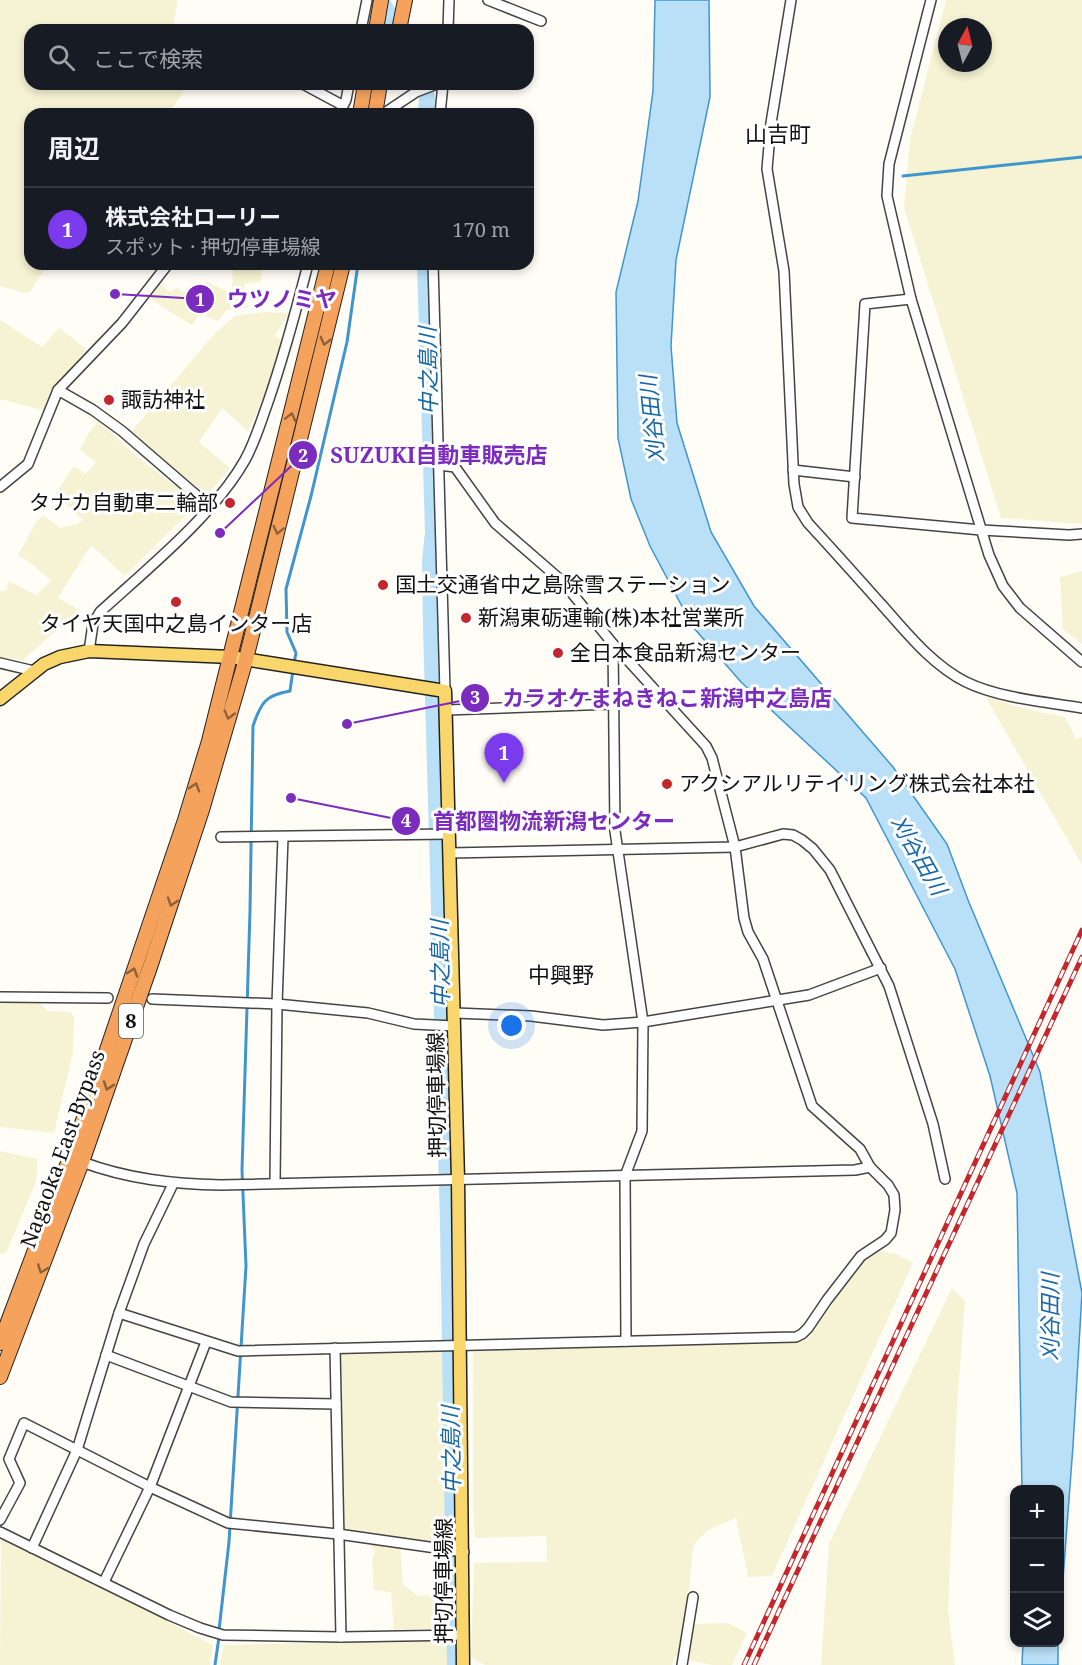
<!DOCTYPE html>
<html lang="ja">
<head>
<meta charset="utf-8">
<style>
  body { margin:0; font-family:"Noto Serif","Noto Sans JP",serif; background:#20242c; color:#f1f3f6 }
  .controls { position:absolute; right:18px; bottom:18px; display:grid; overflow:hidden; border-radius:12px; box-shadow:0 3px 9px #0003 }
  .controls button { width:54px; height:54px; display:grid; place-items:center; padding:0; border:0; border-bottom:2px solid #363941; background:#171b24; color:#f1f3f6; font:30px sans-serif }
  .compass { position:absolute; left:938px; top:18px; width:54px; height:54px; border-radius:50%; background:#171b24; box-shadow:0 3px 9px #0003; rotate:7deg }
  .you { position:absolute; left:512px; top:1026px; width:21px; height:21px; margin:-15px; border:4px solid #fff; border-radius:50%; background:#1a73e8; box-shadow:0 0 0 9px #1a73e833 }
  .badge { display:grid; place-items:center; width:39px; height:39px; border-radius:50%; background:#7c3aed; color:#fff; font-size:20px; font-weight:700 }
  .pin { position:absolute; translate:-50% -50px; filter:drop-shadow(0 2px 3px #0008) }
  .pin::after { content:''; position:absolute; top:32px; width:21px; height:18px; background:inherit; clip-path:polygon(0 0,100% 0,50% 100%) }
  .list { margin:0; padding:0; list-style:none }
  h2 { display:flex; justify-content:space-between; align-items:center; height:78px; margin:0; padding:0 24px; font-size:26px }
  h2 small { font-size:20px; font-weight:400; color:#9ea1a6 }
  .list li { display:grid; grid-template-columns:39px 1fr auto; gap:18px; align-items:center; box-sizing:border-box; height:84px; padding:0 24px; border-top:2px solid #363941 }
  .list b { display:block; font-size:22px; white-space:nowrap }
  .list p { margin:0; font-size:20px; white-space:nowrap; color:#9ea1a6 }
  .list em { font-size:20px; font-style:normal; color:#9ea1a6 }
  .icon { flex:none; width:33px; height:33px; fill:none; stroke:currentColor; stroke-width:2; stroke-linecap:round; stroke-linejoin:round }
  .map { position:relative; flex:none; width:1082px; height:1665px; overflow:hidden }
  .search { position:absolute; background:#171b24; box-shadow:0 3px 9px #0003; left:24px; top:24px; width:510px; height:66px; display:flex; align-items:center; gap:15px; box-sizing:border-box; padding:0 21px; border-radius:18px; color:#9ea1a6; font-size:22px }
  .panel { position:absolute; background:#171b24; box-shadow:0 3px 9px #0003; left:24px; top:108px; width:510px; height:162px; border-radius:18px }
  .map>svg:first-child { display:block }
  .farmland { fill:#f6f3d4; fill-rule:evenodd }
  .water { fill:#b9e0f7; stroke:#3f96cf; stroke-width:1.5 }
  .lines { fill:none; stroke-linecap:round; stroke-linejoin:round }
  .stream { stroke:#3f96cf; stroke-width:3 }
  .river { stroke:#b9e0f7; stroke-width:16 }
  .minor-casing { stroke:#444; stroke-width:12 }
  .major-casing { stroke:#222; stroke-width:15 }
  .highway-casing { stroke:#222; stroke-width:16 }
  .minor { stroke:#fff; stroke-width:9 }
  .major { stroke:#f9d66b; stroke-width:12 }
  .highway { stroke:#f5a25d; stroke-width:14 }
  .rail-casing { stroke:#c4262e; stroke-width:5 }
  .rail { stroke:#fff; stroke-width:3; stroke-dasharray:9; stroke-linecap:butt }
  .oneway { stroke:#8e613b }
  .poi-dot { fill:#c4262e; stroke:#fff; stroke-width:2 }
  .labels { text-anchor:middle; stroke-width:6; stroke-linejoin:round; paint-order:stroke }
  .shield { fill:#fff; stroke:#585858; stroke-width:1.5 }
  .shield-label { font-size:20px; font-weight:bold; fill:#111 }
  .poi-label { font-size:21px; fill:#111; stroke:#fff; text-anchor:start }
  .street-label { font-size:21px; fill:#111; stroke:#fff }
  .neighbourhood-label { font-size:22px; fill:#111; stroke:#fff }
  .water-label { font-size:22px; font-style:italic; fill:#1768a6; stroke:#fff }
  .leader { fill:none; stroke:#7b2cbf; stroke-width:2 }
  .callout-dot { fill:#7b2cbf; stroke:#fff; stroke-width:2 }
  .mark-label { font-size:18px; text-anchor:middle; font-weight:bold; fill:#fff }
  .callout-label { font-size:22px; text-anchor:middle; font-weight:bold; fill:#7b2cbf; stroke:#fff; stroke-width:6; stroke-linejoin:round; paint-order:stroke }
</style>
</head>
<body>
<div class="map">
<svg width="1082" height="1665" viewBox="0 0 1082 1665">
  <rect width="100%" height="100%" fill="#fffdf5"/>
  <!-- farmland -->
  <g class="farmland">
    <path d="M0 0H178L172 30H30V84H183V93L168 114H30V264H46L44 270 30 292 25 293 0 286Z"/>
    <path d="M946 0H1082V524L1001 518 904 208 910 140ZM947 27H983V63H947Z"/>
    <path d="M233 264H262L261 282 244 284 248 308 227 310 218 321 200 314 192 325 150 299 160 284 170 292 177 288 196 298 206 281 232 294Z"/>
    <path d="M264 312 290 313 275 335 282 341 266 392 248 431 222 408 199 442 230 468 211 491 204 492 197 488 132 431 216 332 235 316Z"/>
    <path d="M0 320 42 347 59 328 85 348 87 355 46 411 0 399Z"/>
    <path d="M98 421 140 459 193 499 195 506 125 576 91 545 58 598 79 610 23 660 0 657V591L6 590 9 581 36 595 51 581 33 565 18 555 36 522 43 515 60 528 78 524 83 520 55 494 74 466 86 474 96 462 80 450 87 436Z"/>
    <path d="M1082 571V644L1063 629 1060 577Z"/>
    <path d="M985 696 1025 709 1065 717 1076 739 1082 737V865Z"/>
    <path d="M0 1002H39L48 1011 71 1012 74 1017 73 1052 54 1133 0 1127Z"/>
    <path d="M0 1151 38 1159 36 1182 6 1253 0 1254Z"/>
    <path d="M879 1251 896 1254 913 1263 772 1576 748 1577 736 1518 708 1530 698 1540 693 1547 686 1624 728 1623 747 1633 732 1665H712L674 1657 672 1665H485L471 1657 474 1563 547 1562 546 1536 475 1538 473 1508V1351L807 1341 840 1292 865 1261Z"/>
    <path d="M952 1288 965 1301 957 1407 948 1610 955 1665H821L829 1544Z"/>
    <path d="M445 1351 447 1543 344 1530 340 1357 344 1352Z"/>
    <path d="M1 1536 213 1645 210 1665H0Z"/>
    <path d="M372 1543 400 1546 403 1581 401 1583 418 1596 449 1594 451 1628 394 1630 391 1592 374 1590 372 1559 375 1552 370 1544Z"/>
    <path d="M447 1640 448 1665H220L224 1645Z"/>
  </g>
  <!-- water -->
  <g class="water">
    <path d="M655 0H709L710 97 676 260 671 346 677 423 711 532 754 606 893 767 947 844 968 900 1040 1072 1082 1293 1073 1446 1060 1618V1490L1022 1489 1017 1193 990 1076 955 969 866 798 741 682 693 627 650 546 631 499 618 438 616 292 638 201 653 91Z"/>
    <path d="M1023 1643H1058V1665H1022Z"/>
  </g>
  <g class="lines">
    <!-- stream -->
    <g class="stream">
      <path d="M903 176 1082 157"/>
      <path d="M294 663 296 653 287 632 286 589 311 496 347 342 358 264"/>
      <path d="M219 1630 229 1542 246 1266 242 1170 250 911 253 726C261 702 266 695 290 691L293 670"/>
      <path d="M215 1665 219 1637"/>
    </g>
    <!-- river -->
    <g class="river">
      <path d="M381 0 398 30"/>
      <path d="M424 84 427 98 426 114"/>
      <path d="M425 264 433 532 430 561 431 627 448 1222 455 1665"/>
    </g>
    <defs>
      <g id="minor">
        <path d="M488 0 541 21"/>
        <path d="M791 0 771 123 767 169 784 271 794 484 798 507 808 523C833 550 857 577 882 605 906 632 932 665 966 682 999 698 1045 702 1082 708"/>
        <path d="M931 0 889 164 887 196 911 299 989 555 1003 586 1020 608 1082 662"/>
        <path d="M361 30 367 0"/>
        <path d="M448 30 449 0"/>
        <path d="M303 84 342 105"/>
        <path d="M339 114 346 100 349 84"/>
        <path d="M383 114 416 92 437 84"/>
        <path d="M440 114 443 84"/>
        <path d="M433 264 445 691"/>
        <path d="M911 299 865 304 852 518 981 530 1069 535 1082 534"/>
        <path d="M58 390 122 323 168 264"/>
        <path d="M439 465 455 467 495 523 563 582 613 644 615 831 643 1022 642 1131 625 1176 626 1341"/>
        <path d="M793 470 855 477"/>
        <path d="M0 487 28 464 58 390 93 410 122 431 210 507"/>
        <path d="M89 651 93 624 100 612C147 569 214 515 245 460 255 442 260 424 267 405 283 359 296 311 308 264"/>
        <path d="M0 663 34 671"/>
        <path d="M447 710 613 704"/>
        <path d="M221 837 450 834"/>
        <path d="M450 853 735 847 783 834 793 835 802 840 813 849 830 870 889 986 933 1124 945 1179"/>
        <path d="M0 997 108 998"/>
        <path d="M152 999 277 1004 368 1013 414 1024 454 1026"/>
        <path d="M455 1013 531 1016 603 1025 643 1022 809 995 881 968"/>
        <path d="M82 1162C128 1179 173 1184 221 1185L855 1170 870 1167"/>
        <path d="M275 1183 277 1004 283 837"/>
        <path d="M119 1313 238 1351 796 1337 802 1334 808 1328 827 1300 861 1256 885 1240 891 1233 895 1210 894 1195 888 1185 870 1167 860 1149 812 1106 763 959 748 932 744 918 735 847 712 758 706 746 613 644"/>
        <path d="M335 1348 341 1637"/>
        <path d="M106 1355 231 1402 336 1404"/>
        <path d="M0 1520 20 1483 9 1459 24 1423 150 1487 228 1523 338 1534 464 1552"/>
        <path d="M0 1532 169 1615 200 1628 223 1635 341 1637 462 1635"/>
        <path d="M32 1548 77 1450 119 1313 144 1244 173 1184"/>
        <path d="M104 1582 150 1487 206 1342"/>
        <path d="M682 1665 693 1597"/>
      </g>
      <path id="major" d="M0 699 44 664 60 657 89 651 231 657 445 691 458 1179 463 1665"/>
      <g id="highway">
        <path d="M376 30 381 0"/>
        <path d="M399 30 405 0"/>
        <path d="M360 114 365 84"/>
        <path d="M375 114 380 84"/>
        <path d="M0 1343 75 1144 185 820 209 741 328 264"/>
        <path d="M0 1377 82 1162 150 967 202 810 246 659 343 264"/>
      </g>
    </defs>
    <!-- minor casing -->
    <use href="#minor" class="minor-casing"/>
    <!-- major casing -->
    <use href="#major" class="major-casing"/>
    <!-- highway casing -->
    <use href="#highway" class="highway-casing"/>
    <!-- minor -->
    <use href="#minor" class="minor"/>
    <!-- major -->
    <use href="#major" class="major"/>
    <!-- highway -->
    <use href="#highway" class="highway"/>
    <defs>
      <g id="rail">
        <path d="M744 1665 1082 930"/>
        <path d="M754 1665 1082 957"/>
      </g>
    </defs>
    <!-- rail casing -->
    <use href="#rail" class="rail-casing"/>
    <!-- rail -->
    <use href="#rail" class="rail"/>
  </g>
  <!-- one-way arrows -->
  <defs><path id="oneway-chevron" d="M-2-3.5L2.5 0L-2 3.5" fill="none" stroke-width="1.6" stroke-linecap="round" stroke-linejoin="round" transform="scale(1.5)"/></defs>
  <g class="oneway">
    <use href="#oneway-chevron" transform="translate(325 341) rotate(105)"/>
    <use href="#oneway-chevron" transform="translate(291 417) rotate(-76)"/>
    <use href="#oneway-chevron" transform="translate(278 530) rotate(104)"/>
    <use href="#oneway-chevron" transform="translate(229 715) rotate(106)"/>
    <use href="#oneway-chevron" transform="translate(195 787) rotate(-73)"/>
    <use href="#oneway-chevron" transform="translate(172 902) rotate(108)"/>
    <use href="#oneway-chevron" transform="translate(133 972) rotate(-72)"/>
    <use href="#oneway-chevron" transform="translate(108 1086) rotate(109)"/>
    <use href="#oneway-chevron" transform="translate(42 1269) rotate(111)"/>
  </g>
  <!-- markers -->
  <g class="poi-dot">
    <circle cx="109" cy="400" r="6"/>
    <circle cx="230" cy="503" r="6"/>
    <circle cx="383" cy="585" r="6"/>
    <circle cx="176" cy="602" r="6"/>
    <circle cx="466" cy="618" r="6"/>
    <circle cx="558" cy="653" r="6"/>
    <circle cx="667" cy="784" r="6"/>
  </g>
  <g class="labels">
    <!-- shield labels -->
    <rect class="shield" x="119" y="1004" width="24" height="34" rx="4.5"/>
    <g class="shield-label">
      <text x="131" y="1028">8</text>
    </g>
    <!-- poi labels -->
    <g class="poi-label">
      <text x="121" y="407">諏訪神社</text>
      <text x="218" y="510" text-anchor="end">タナカ自動車二輪部</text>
      <text x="395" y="592">国土交通省中之島除雪ステーション</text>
      <text x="478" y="625">新潟東砺運輸(株)本社営業所</text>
      <text x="176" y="631" text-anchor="middle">タイヤ天国中之島インター店</text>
      <text x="570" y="660">全日本食品新潟センター</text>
      <text x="679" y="791">アクシアルリテイリング株式会社本社</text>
    </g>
    <!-- street labels -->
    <g class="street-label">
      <text transform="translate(437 1095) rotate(-91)" y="7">押切停車場線</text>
      <text transform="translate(63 1149) rotate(-70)" y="7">Nagaoka East Bypass</text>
      <text transform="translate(444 1581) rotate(-90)" y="7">押切停車場線</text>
    </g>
    <!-- neighbourhood labels -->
    <g class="neighbourhood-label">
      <text x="778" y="142">山吉町</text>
      <text x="561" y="983">中興野</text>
    </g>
    <!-- water labels -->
    <g class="water-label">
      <text transform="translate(428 371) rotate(-91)" y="8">中之島川</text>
      <text transform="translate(652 419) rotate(-96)" y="8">刈谷田川</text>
      <text transform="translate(919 855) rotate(60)" y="8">刈谷田川</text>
      <text transform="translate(440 964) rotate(-91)" y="8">中之島川</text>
      <text transform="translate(1050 1317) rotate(-90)" y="8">刈谷田川</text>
      <text transform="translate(451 1450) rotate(-91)" y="8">中之島川</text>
    </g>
  </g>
  <!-- callouts -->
  <path class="leader" d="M115 294L200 299M220 533L303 455M347 724L475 698M291 798L406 821"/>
  <g class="callout-dot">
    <circle cx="115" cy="294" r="6"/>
    <circle cx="220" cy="533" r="6"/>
    <circle cx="347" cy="724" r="6"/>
    <circle cx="291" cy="798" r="6"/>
    <circle cx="200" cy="299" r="15"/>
    <circle cx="303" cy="455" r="15"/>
    <circle cx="475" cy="698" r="15"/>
    <circle cx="406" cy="821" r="15"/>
  </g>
  <g class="mark-label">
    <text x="200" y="306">1</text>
    <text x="303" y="462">2</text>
    <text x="475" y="704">3</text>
    <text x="406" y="827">4</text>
  </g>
  <g class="callout-label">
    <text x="282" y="307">ウツノミヤ</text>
    <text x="439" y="463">SUZUKI自動車販売店</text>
    <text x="667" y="706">カラオケまねきねこ新潟中之島店</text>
    <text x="554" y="829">首都圏物流新潟センター</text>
  </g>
</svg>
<div class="controls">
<button>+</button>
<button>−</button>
<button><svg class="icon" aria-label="layers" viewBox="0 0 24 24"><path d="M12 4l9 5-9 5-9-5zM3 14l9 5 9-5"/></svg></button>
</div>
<svg class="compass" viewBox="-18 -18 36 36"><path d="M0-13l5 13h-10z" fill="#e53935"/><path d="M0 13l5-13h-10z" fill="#9ea1a6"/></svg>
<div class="you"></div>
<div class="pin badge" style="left:504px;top:783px">1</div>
<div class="search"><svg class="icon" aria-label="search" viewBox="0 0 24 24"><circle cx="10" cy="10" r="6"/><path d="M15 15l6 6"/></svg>ここで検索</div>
<section class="panel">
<h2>周辺<small></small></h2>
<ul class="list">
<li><span class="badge">1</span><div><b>株式会社ローリー</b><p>スポット · 押切停車場線</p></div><em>170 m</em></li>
</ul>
</section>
</div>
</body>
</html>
